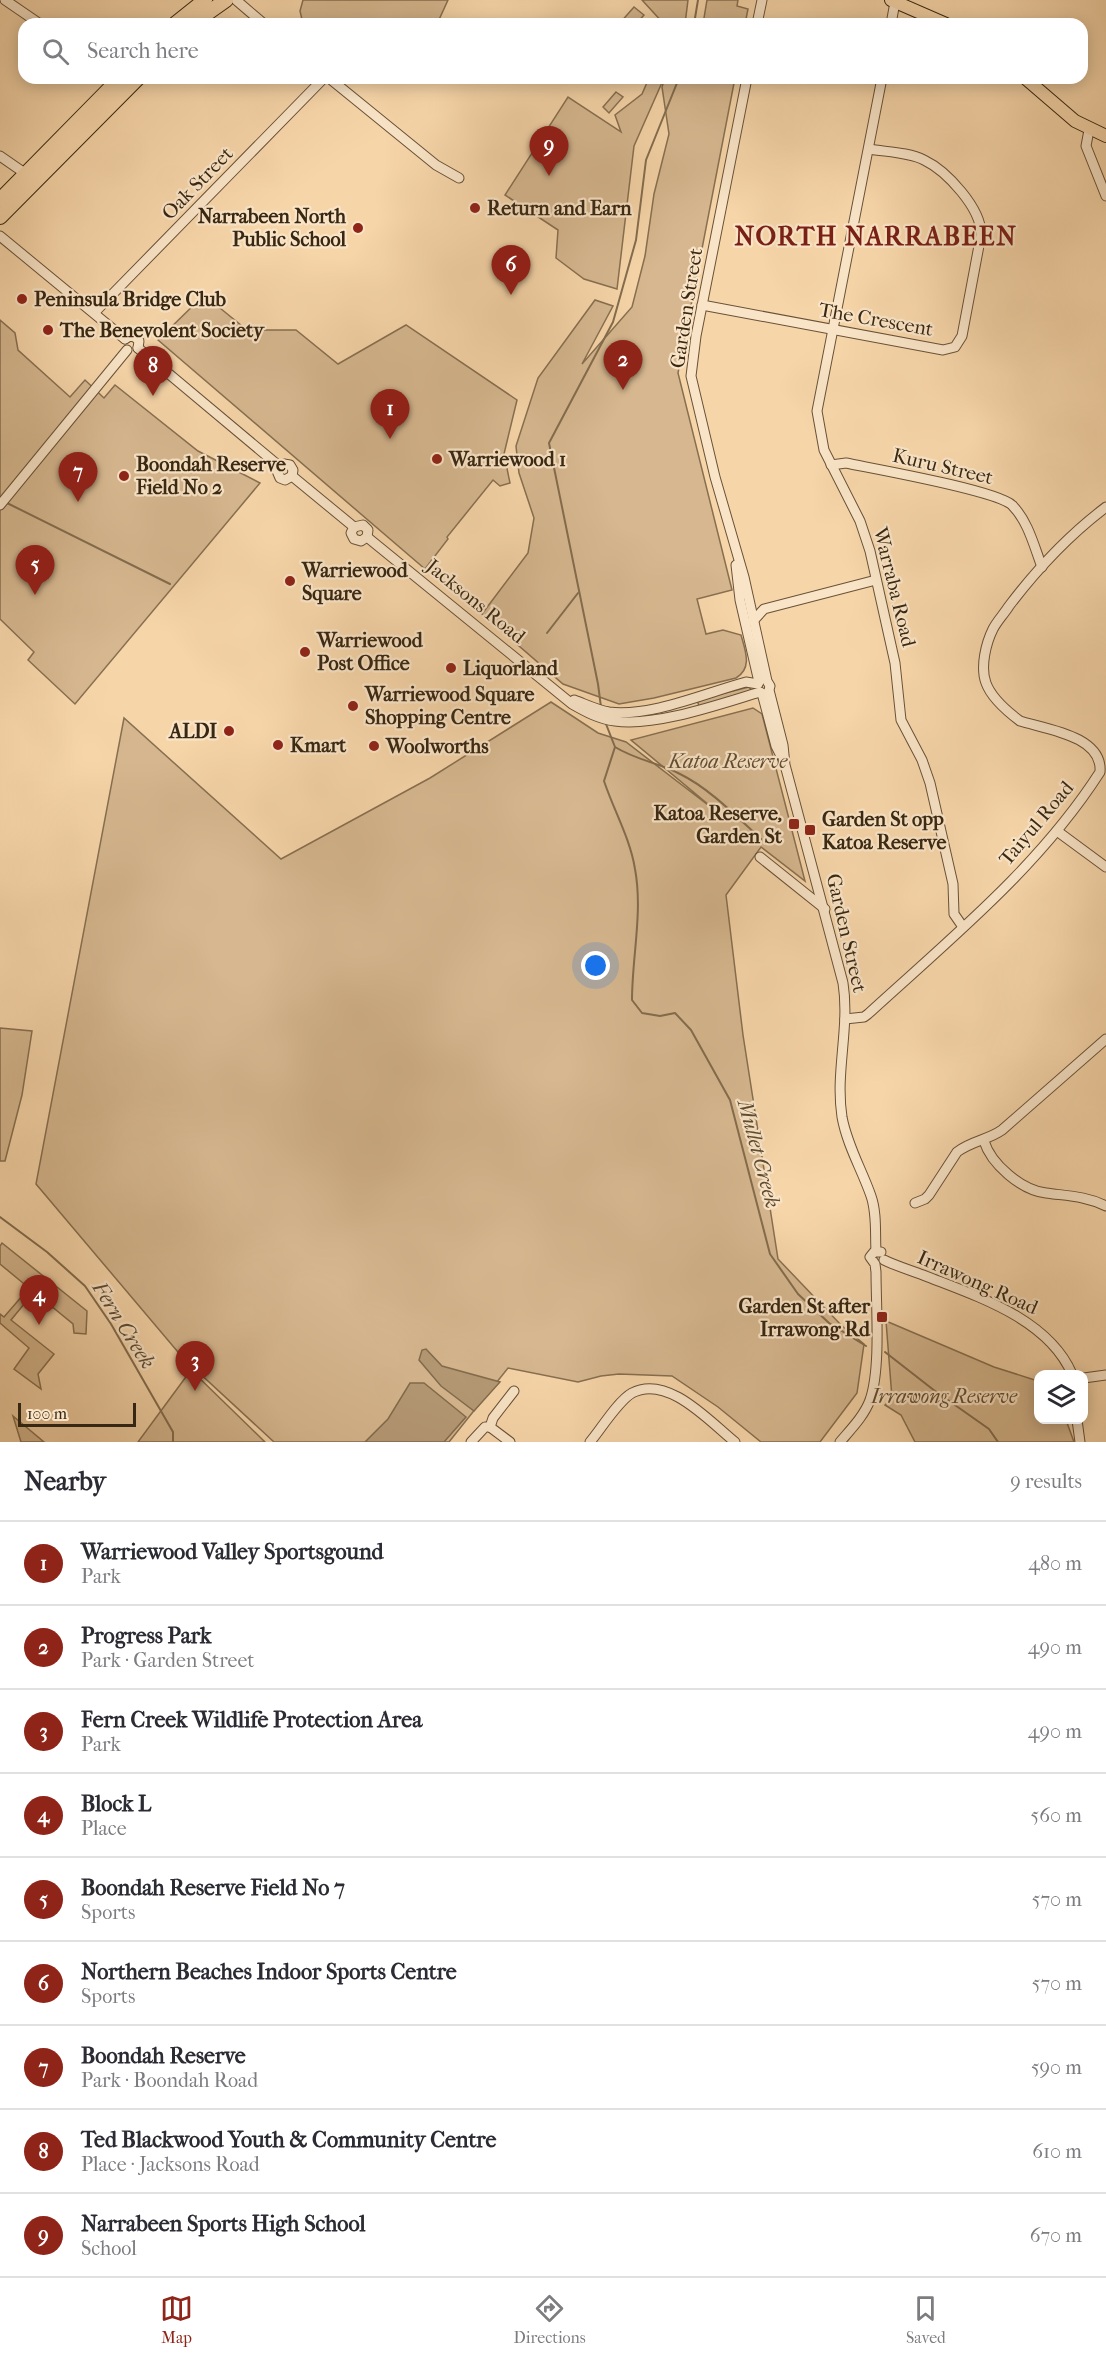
<!DOCTYPE html>
<html lang="en">
<head>
<meta charset="utf-8">
<style>
  body { margin:0; font-family:"IM FELL French Canon",serif; background:#f2f2f3; color:#2b2b33 }
  .controls { position:absolute; right:18px; bottom:18px; display:grid; overflow:hidden; border-radius:12px; box-shadow:0 3px 15px #0003 }
  .controls button { width:54px; height:54px; display:grid; place-items:center; padding:0; border:0; border-bottom:2px solid #e1e1e2; background:#fff; color:#2b2b33; font:30px sans-serif }
  .scale { position:absolute; left:18px; bottom:15px; width:118px; box-sizing:border-box; padding-left:6px; border:3px solid #382712; border-top:0; font-size:16px; line-height:21px; white-space:nowrap; color:#382712; -webkit-text-stroke:4px #f9e4c7; paint-order:stroke }
  .you { position:absolute; left:596px; top:966px; width:21px; height:21px; margin:-15px; border:4px solid #fff; border-radius:50%; background:#1a73e8; box-shadow:0 0 0 9px #1a73e833 }
  .badge { display:grid; place-items:center; width:39px; height:39px; border-radius:50%; background:#8f2418; color:#fff; font-size:20px; font-weight:700 }
  .pin { position:absolute; translate:-50% -50px; filter:drop-shadow(0 2px 3px #0008) }
  .pin::after { content:''; position:absolute; top:32px; width:21px; height:18px; background:inherit; clip-path:polygon(0 0,100% 0,50% 100%) }
  .list { margin:0; padding:0; list-style:none }
  h2 { display:flex; justify-content:space-between; align-items:center; height:78px; margin:0; padding:0 24px; font-size:26px }
  h2 small { font-size:20px; font-weight:400; color:#7c7c81 }
  .list li { display:grid; grid-template-columns:39px 1fr auto; gap:18px; align-items:center; box-sizing:border-box; height:84px; padding:0 24px; border-top:2px solid #e1e1e2 }
  .list b { display:block; font-size:22px; white-space:nowrap }
  .list p { margin:0; font-size:20px; white-space:nowrap; color:#7c7c81 }
  .list em { font-size:20px; font-style:normal; color:#7c7c81 }
  .icon { flex:none; width:33px; height:33px; fill:none; stroke:currentColor; stroke-width:2; stroke-linecap:round; stroke-linejoin:round }
  .map { position:relative; flex:none; width:1106px; height:1442px; overflow:hidden }
  .search { position:absolute; background:#fff; box-shadow:0 3px 15px #0003; left:18px; right:18px; top:18px; height:66px; display:flex; align-items:center; gap:15px; box-sizing:border-box; padding:0 21px; border-radius:18px; color:#7c7c81; font-size:22px }
  .sheet { height:834px; background:#fff }
  nav { display:flex; justify-content:space-around; align-items:center; box-sizing:border-box; height:84px; border-top:2px solid #e1e1e2; background:#fff; font-size:16px; color:#7c7c81 }
  nav a { display:grid; justify-items:center; gap:3px }
  nav .on { color:#8f2418 }
  .map>svg:first-child { display:block }
  .green { fill:#d6b78f; stroke:#876f50; stroke-width:1.5 }
  .water { fill:#b59a76; stroke:#836c4e; stroke-width:1.5 }
  .lines { fill:none; stroke-linecap:round; stroke-linejoin:round }
  .stream { stroke:#836c4e; stroke-width:2 }
  .minor-casing { stroke:#685238; stroke-width:11 }
  .major-casing { stroke:#382712; stroke-width:14 }
  .highway-casing { stroke:#382712; stroke-width:16 }
  .minor { stroke:#f9e4c7; stroke-width:9 }
  .major { stroke:#f6d5a9; stroke-width:12 }
  .highway { stroke:#f6d5a9; stroke-width:14 }
  .poi-dot { fill:#8f2418; stroke:#f9e4c7; stroke-width:2 }
  .labels { text-anchor:middle; stroke-width:4.5; stroke-linejoin:round; paint-order:stroke }
  .street-label { font-size:20px; fill:#382712; stroke:#f9e4c7 }
  .poi-label { font-size:20px; font-weight:bold; fill:#382712; stroke:#f9e4c7; text-anchor:start }
  .park-label { font-size:20px; font-style:italic; fill:#604b31; stroke:#f9e4c7 }
  .water-label { font-size:21px; font-style:italic; fill:#5e4a30; stroke:#f9e4c7 }
  .district-label { font-size:26px; font-weight:bold; letter-spacing:1.5px; fill:#7a1f14; stroke:#f9e4c7 }
</style>
</head>
<body>
<div class="map">
<svg width="1106" height="1442" viewBox="0 0 1106 1442">
  <rect width="100%" height="100%" fill="#f6d5a9"/>
  <filter id="stains"><feTurbulence type="fractalNoise" baseFrequency=".00333" numOctaves="4"/><feColorMatrix values="0 0 0 0 .2 0 0 0 0 .09 0 0 0 0 .02 0 0 0 .5 -.17"/></filter>
  <radialGradient id="worn" r=".72"><stop offset=".6" stop-color="#630" stop-opacity="0"/><stop offset="1" stop-color="#630" stop-opacity=".3"/></radialGradient>
  <!-- green -->
  <g class="green">
    <path d="M303 0H448L437 24H303L300 11Z"/>
    <path d="M642 0H688L685 24H664Z"/>
    <path d="M707 0H738L737 6 748 9 745 24H703Z"/>
    <path d="M634 7 644 15 636 24H619Z"/>
    <path d="M649 78H664L634 146 617 289 584 279 556 258 558 230 505 195 568 97 621 132 615 115 642 94Z"/>
    <path d="M665 78H735L678 373 732 590 697 599 706 634 723 630 741 635C745 650 753 668 736 678L654 698 619 704 563 684 482 614 528 553 534 518 519 473 516 446 538 378 595 300 613 306 582 364 632 307 645 256 654 194 669 134 662 87Z"/>
    <path d="M616 92 623 97 609 113 603 107Z"/>
    <path d="M204 295 247 330H296L338 364 406 325 517 400 504 454 510 483 500 486 493 480 447 537 448 539 425 569 158 340Z"/>
    <path d="M0 320 15 333 18 350 70 397 85 380 104 398 115 385 198 451 260 483 75 704 28 660 34 652 0 619Z"/>
    <path d="M749 687 752 691 699 706 697 700Z"/>
    <path d="M551 702 598 733 626 742 721 815 631 740 753 708 762 714 805 881 761 847 726 895 743 1035 778 1259 841 1325 864 1344 857 1393 820 1442H761L718 1407 672 1376 619 1374 601 1376 578 1382 508 1368 449 1442H274L183 1358 36 1184 124 718 281 859 430 778Z"/>
    <path d="M0 1028 32 1031 22 1095 5 1161H0Z"/>
    <path d="M2 1243 87 1311 86 1334 74 1333 73 1324 34 1292 11 1320 54 1354 38 1374 41 1389 14 1369 29 1348 0 1323V1314L4 1317 29 1288 0 1264V1246Z"/>
    <path d="M886 1321 994 1367 1038 1381V1420H1066L1074 1442H915L901 1415 885 1405 892 1398Z"/>
    <path d="M191 1370 265 1442H138Z"/>
    <path d="M13 1416 44 1442H21Z"/>
  </g>
  <!-- water -->
  <g class="water">
    <path d="M426 1349 442 1366 500 1382 474 1411 441 1386 419 1360 422 1350Z"/>
    <path d="M410 1383H424L466 1417 444 1442H365L388 1419Z"/>
  </g>
  <g class="lines">
    <!-- stream -->
    <g class="stream">
      <path d="M694 24 698 0"/>
      <path d="M5 502 170 584"/>
      <path d="M547 633 578 593"/>
      <path d="M601 707 598 684 549 443 613 322 636 240 646 160 679 78"/>
      <path d="M606 724 615 747 604 781C614 811 630 838 635 869 643 912 632 957 632 1000L642 1013 660 1016 675 1013 691 1030 730 1100 770 1254 798 1294 829 1323 866 1346"/>
      <path d="M615 747C636 760 659 763 680 774 709 788 737 817 761 839"/>
      <path d="M0 1217 47 1252 85 1286 111 1324 173 1432V1442"/>
      <path d="M885 1352 935 1391 989 1429 998 1442"/>
    </g>
    <defs>
      <g id="minor">
        <path d="M5 0 40 24"/>
        <path d="M236 0 264 24"/>
        <path d="M757 24 762 0"/>
        <path d="M891 24 895 2"/>
        <path d="M329 78 436 165 459 178"/>
        <path d="M747 78 696 336 691 376 715 477 744 577 767 681 770 686 769 690 783 745 785 765 843 983C850 1028 835 1072 842 1117 847 1145 862 1170 871 1196 877 1213 875 1233 876 1251"/>
        <path d="M882 78 817 411 824 450 860 521 870 551 895 663 901 720 922 760 930 783 953 884 954 914 963 927"/>
        <path d="M1089 130 1086 146 1106 196"/>
        <path d="M0 156 26 174"/>
        <path d="M0 236 125 339"/>
        <path d="M702 305 943 350 955 347 962 336 981 235C982 209 947 171 924 160 908 152 886 152 869 149"/>
        <path d="M95 312 324 78"/>
        <path d="M125 339 130 336 135 337 139 341 138 348"/>
        <path d="M138 348 279 466"/>
        <path d="M831 465 846 463C875 469 995 490 1012 505 1028 521 1034 546 1042 567"/>
        <path d="M279 466 277 471 280 478 285 480 292 476"/>
        <path d="M279 466 284 464 290 465 293 470 292 476"/>
        <path d="M292 476 354 527"/>
        <path d="M0 505 127 350"/>
        <path d="M354 527 351 533 354 539 361 541 367 537"/>
        <path d="M354 527 363 525 368 530 367 537"/>
        <path d="M367 537 572 704C586 712 599 719 615 721 655 727 720 704 760 692"/>
        <path d="M736 565 740 600 759 682"/>
        <path d="M753 621 764 609 876 580"/>
        <path d="M762 693 776 746 783 760"/>
        <path d="M574 700C585 704 597 710 609 712 652 717 705 693 746 682L758 684"/>
        <path d="M1057 831 1106 867"/>
        <path d="M760 857 825 909"/>
        <path d="M845 1019 864 1017 868 1014C951 938 1039 867 1100 772 1103 736 1046 729 1020 721 1008 712 991 697 986 683 980 667 986 643 993 629 997 621 1004 614 1009 606 1037 569 1069 535 1106 507"/>
        <path d="M984 1141C991 1164 1021 1190 1046 1193 1068 1196 1086 1196 1106 1206"/>
        <path d="M915 1203 925 1199 929 1195 957 1152C971 1141 988 1140 1002 1130L1106 1039"/>
        <path d="M884 1260C896 1266 910 1270 923 1275 976 1296 1048 1318 1072 1374"/>
        <path d="M1084 1378 1106 1375"/>
        <path d="M1077 1420 1080 1442"/>
        <path d="M490 1427 493 1418 514 1391"/>
        <path d="M490 1427 510 1442"/>
        <path d="M471 1442 485 1427H490"/>
        <path d="M590 1442C601 1429 618 1401 632 1393 668 1374 710 1422 735 1442"/>
        <path d="M840 1442C851 1429 864 1416 870 1400 881 1368 876 1307 876 1272L875 1264 870 1257 874 1252H881"/>
      </g>
      <g id="major">
        <path d="M891 0 946 24"/>
        <path d="M1025 78 1075 121 1106 136"/>
      </g>
      <g id="highway">
        <path d="M175 24 205 0"/>
        <path d="M192 24 226 0"/>
        <path d="M0 200 120 78"/>
        <path d="M0 217 138 78"/>
      </g>
    </defs>
    <!-- minor casing -->
    <use href="#minor" class="minor-casing"/>
    <!-- major casing -->
    <use href="#major" class="major-casing"/>
    <!-- highway casing -->
    <use href="#highway" class="highway-casing"/>
    <!-- minor -->
    <use href="#minor" class="minor"/>
    <!-- major -->
    <use href="#major" class="major"/>
    <!-- highway -->
    <use href="#highway" class="highway"/>
  </g>
  <!-- markers -->
  <g class="poi-dot">
    <circle cx="475" cy="208" r="6"/>
    <circle cx="358" cy="228" r="6"/>
    <circle cx="22" cy="299" r="6"/>
    <circle cx="48" cy="330" r="6"/>
    <circle cx="437" cy="459" r="6"/>
    <circle cx="124" cy="476" r="6"/>
    <circle cx="290" cy="581" r="6"/>
    <circle cx="305" cy="652" r="6"/>
    <circle cx="451" cy="668" r="6"/>
    <circle cx="353" cy="706" r="6"/>
    <circle cx="229" cy="731" r="6"/>
    <circle cx="278" cy="745" r="6"/>
    <circle cx="374" cy="746" r="6"/>
    <rect x="788" y="818" width="12" height="12" rx="3"/>
    <rect x="804" y="824" width="12" height="12" rx="3"/>
    <rect x="876" y="1311" width="12" height="12" rx="3"/>
  </g>
  <g class="labels">
    <!-- street labels -->
    <g class="street-label">
      <text transform="translate(197 183) rotate(-46)" y="7">Oak Street</text>
      <text transform="translate(686 308) rotate(-81)" y="7">Garden Street</text>
      <text transform="translate(876 319) rotate(10)" y="7">The Crescent</text>
      <text transform="translate(943 466) rotate(13)" y="7">Kuru Street</text>
      <text transform="translate(895 587) rotate(76)" y="7">Warraba Road</text>
      <text transform="translate(476 601) rotate(39)" y="7">Jacksons Road</text>
      <text transform="translate(1036 823) rotate(-50)" y="7">Taiyul Road</text>
      <text transform="translate(847 933) rotate(77)" y="7">Garden Street</text>
      <text transform="translate(978 1282) rotate(24)" y="7">Irrawong Road</text>
    </g>
    <!-- poi labels -->
    <g class="poi-label">
      <text x="487" y="215">Return and Earn</text>
      <text x="346" y="223" text-anchor="end">Narrabeen North<tspan x="346" dy="23">Public School</tspan></text>
      <text x="34" y="306">Peninsula Bridge Club</text>
      <text x="60" y="337">The Benevolent Society</text>
      <text x="449" y="466">Warriewood 1</text>
      <text x="136" y="471">Boondah Reserve<tspan x="136" dy="23">Field No 2</tspan></text>
      <text x="302" y="577">Warriewood<tspan x="302" dy="23">Square</tspan></text>
      <text x="317" y="647">Warriewood<tspan x="317" dy="23">Post Office</tspan></text>
      <text x="463" y="675">Liquorland</text>
      <text x="365" y="701">Warriewood Square<tspan x="365" dy="23">Shopping Centre</tspan></text>
      <text x="217" y="738" text-anchor="end">ALDI</text>
      <text x="290" y="752">Kmart</text>
      <text x="386" y="753">Woolworths</text>
      <text x="782" y="820" text-anchor="end">Katoa Reserve,<tspan x="782" dy="23">Garden St</tspan></text>
      <text x="822" y="826">Garden St opp<tspan x="822" dy="23">Katoa Reserve</tspan></text>
      <text x="870" y="1313" text-anchor="end">Garden St after<tspan x="870" dy="23">Irrawong Rd</tspan></text>
    </g>
    <!-- park labels -->
    <g class="park-label">
      <text x="728" y="768">Katoa Reserve</text>
      <text x="944" y="1403">Irrawong Reserve</text>
    </g>
    <!-- water labels -->
    <g class="water-label">
      <text transform="translate(759 1154) rotate(75)" y="7">Mullet Creek</text>
      <text transform="translate(124 1325) rotate(58)" y="7">Fern Creek</text>
    </g>
    <!-- district labels -->
    <g class="district-label">
      <text x="876" y="245">NORTH NARRABEEN</text>
    </g>
  </g>
  <rect width="100%" height="100%" filter="url(#stains)"/>
  <rect width="100%" height="100%" fill="url(#worn)"/>
</svg>
<div class="controls">
<button><svg class="icon" aria-label="layers" viewBox="0 0 24 24"><path d="M12 4l9 5-9 5-9-5zM3 14l9 5 9-5"/></svg></button>
</div>
<div class="scale">100 m</div>
<div class="you"></div>
<div class="pin badge" style="left:390px;top:439px">1</div>
<div class="pin badge" style="left:623px;top:390px">2</div>
<div class="pin badge" style="left:195px;top:1391px">3</div>
<div class="pin badge" style="left:39px;top:1325px">4</div>
<div class="pin badge" style="left:35px;top:595px">5</div>
<div class="pin badge" style="left:511px;top:295px">6</div>
<div class="pin badge" style="left:78px;top:502px">7</div>
<div class="pin badge" style="left:153px;top:396px">8</div>
<div class="pin badge" style="left:549px;top:176px">9</div>
<div class="search"><svg class="icon" aria-label="search" viewBox="0 0 24 24"><circle cx="10" cy="10" r="6"/><path d="M15 15l6 6"/></svg>Search here</div>
</div>
<section class="sheet">
<h2>Nearby<small>9 results</small></h2>
<ul class="list">
<li><span class="badge">1</span><div><b>Warriewood Valley Sportsgound</b><p>Park</p></div><em>480 m</em></li>
<li><span class="badge">2</span><div><b>Progress Park</b><p>Park · Garden Street</p></div><em>490 m</em></li>
<li><span class="badge">3</span><div><b>Fern Creek Wildlife Protection Area</b><p>Park</p></div><em>490 m</em></li>
<li><span class="badge">4</span><div><b>Block L</b><p>Place</p></div><em>560 m</em></li>
<li><span class="badge">5</span><div><b>Boondah Reserve Field No 7</b><p>Sports</p></div><em>570 m</em></li>
<li><span class="badge">6</span><div><b>Northern Beaches Indoor Sports Centre</b><p>Sports</p></div><em>570 m</em></li>
<li><span class="badge">7</span><div><b>Boondah Reserve</b><p>Park · Boondah Road</p></div><em>590 m</em></li>
<li><span class="badge">8</span><div><b>Ted Blackwood Youth &amp; Community Centre</b><p>Place · Jacksons Road</p></div><em>610 m</em></li>
<li><span class="badge">9</span><div><b>Narrabeen Sports High School</b><p>School</p></div><em>670 m</em></li>
</ul>
</section>
<nav>
<a class="on"><svg class="icon" aria-label="map" viewBox="0 0 24 24"><path d="M3 6l6-2 6 2 6-2v14l-6 2-6-2-6 2zM9 4v14M15 6v14"/></svg>Map</a>
<a><svg class="icon" aria-label="directions" viewBox="0 0 24 24"><path d="M12 3l9 9-9 9-9-9zM9 14v-3h6M13 9l2 2-2 2"/></svg>Directions</a>
<a><svg class="icon" aria-label="saved" viewBox="0 0 24 24"><path d="M7 4h10v16l-5-4-5 4z"/></svg>Saved</a>
</nav>
</body>
</html>
